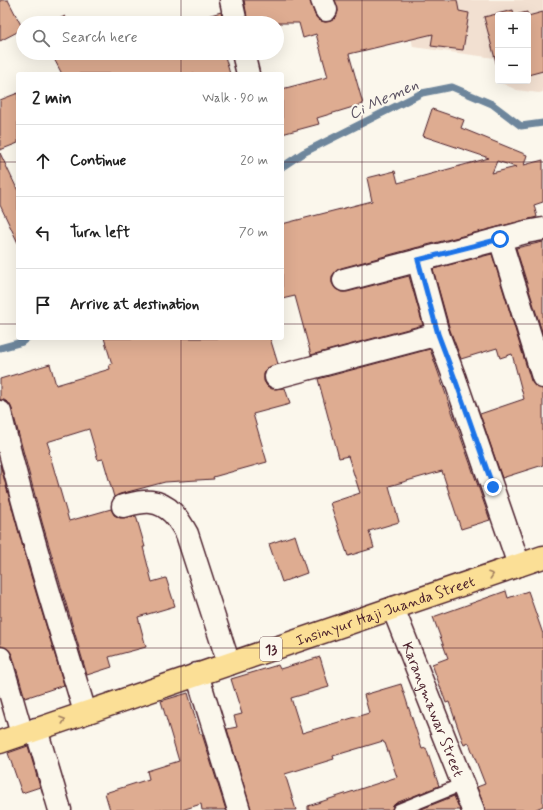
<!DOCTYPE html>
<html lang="en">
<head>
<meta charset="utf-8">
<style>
  body { margin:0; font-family:Mynerve,sans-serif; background:#f2f2f2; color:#222 }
  .controls { position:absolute; right:12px; top:12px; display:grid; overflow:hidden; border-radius:4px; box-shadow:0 4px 16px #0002 }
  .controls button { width:36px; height:36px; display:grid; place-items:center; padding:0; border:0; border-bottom:1px solid #e0e0e0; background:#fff; color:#222; font:20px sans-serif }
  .stop { position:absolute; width:12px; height:12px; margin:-9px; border:3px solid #1a73e8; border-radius:50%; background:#fff }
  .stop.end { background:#1a73e8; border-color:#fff; box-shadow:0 1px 4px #0008 }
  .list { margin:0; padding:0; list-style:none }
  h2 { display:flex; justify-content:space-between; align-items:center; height:52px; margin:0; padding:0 16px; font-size:17px }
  h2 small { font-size:13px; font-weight:400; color:#767676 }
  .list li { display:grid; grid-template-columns:26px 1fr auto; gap:12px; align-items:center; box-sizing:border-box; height:72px; padding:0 16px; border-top:1px solid #e0e0e0 }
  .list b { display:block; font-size:15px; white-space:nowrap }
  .list em { font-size:13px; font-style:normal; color:#767676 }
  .icon { flex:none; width:22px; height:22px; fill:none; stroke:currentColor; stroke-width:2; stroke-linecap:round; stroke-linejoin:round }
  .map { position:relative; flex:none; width:543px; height:810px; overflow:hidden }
  .search { position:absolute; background:#fff; box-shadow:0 4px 16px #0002; left:16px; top:16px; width:268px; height:44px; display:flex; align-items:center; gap:10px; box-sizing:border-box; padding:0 14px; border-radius:22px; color:#767676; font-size:15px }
  .panel { position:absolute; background:#fff; box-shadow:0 4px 16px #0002; left:16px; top:72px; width:268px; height:268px; border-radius:4px }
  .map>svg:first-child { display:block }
  .built { fill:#f2e0d1 }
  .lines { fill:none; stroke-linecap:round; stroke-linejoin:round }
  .stream { stroke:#6e869c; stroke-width:7 }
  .building { fill:#deac91; stroke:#4a1f2b; fill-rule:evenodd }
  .lane-casing { stroke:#4a1f2b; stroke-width:15 }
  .street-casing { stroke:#4a1f2b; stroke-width:25 }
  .highway-casing { stroke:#4a1f2b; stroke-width:25 }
  .lane { stroke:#fbf7ec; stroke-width:12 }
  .street { stroke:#fbf7ec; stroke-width:22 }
  .highway { stroke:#fbdf96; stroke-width:22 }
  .oneway { stroke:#a27f60 }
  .route { stroke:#1a73e8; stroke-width:5 }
  .grid { fill:none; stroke:#4a1f2b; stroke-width:1; stroke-opacity:0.55 }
  .labels { text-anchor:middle; stroke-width:4; stroke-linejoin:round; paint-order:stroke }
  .shield { fill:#fbf7ec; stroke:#7f6065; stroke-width:1 }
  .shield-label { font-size:14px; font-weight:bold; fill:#4a1f2b }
  .street-label { font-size:15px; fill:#4a1f2b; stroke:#fbf7ec }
  .water-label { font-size:16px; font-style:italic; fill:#5c5363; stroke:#fbf7ec }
</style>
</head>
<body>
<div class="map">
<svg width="543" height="810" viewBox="0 0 543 810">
  <rect width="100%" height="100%" fill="#fbf7ec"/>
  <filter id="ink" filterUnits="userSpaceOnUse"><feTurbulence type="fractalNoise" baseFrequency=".025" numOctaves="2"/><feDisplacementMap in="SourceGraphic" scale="8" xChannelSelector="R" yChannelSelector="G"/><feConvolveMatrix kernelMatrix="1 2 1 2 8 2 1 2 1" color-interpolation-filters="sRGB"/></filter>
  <g filter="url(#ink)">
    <!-- built -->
    <g class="built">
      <path d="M404 0H543V92L539 93 517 90 501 83V81H528V15H498V70L495 58 413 47Z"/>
      <path d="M456 794 462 810H412L437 801Z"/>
    </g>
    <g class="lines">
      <!-- stream -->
      <g class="stream">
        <path d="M282 167 303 153 422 93 452 87 492 104 521 126 543 123"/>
        <path d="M0 348 22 342 27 338"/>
      </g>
    </g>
    <!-- building -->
    <g class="building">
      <path d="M0 0H8L23 29 0 41Z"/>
      <path d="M244 0H310L315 15 319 20 325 22 331 21 336 17 338 11 335 0H457L459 11 469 13 463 50 431 46 433 34 349 54 363 104 317 118 319 124 282 134V89L328 77 316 34 303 38 299 23H248Z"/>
      <path d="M513 10 514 15H498V70L484 17Z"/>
      <path d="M221 12 223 23H177L182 21 183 23Z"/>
      <path d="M527 12 528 16 543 12V71L528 75V15H515Z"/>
      <path d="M65 16 69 23H51Z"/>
      <path d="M51 53H224L230 74H62Z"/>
      <path d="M18 93V143L0 150V100Z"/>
      <path d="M432 109 464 120 461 128 527 155 524 165 543 160V202L534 205 537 217 415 248 341 268 336 271 332 276V283L335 288 341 292H347L409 276 423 325 311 355 295 296 282 299V224L372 201 367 178 395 171 398 183 489 158 423 136ZM497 161 516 167 492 173Z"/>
      <path d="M0 153 18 191V243L0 205Z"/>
      <path d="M543 242V335L516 248Z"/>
      <path d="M492 254 531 381 535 386 543 389V465L502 478 480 414 524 399 512 354 500 358 497 348 461 359 450 330 433 269Z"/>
      <path d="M104 338H270L278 364 267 368 264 374V381L267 386 272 389 285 388 290 404 253 414 267 462 213 477 214 479 165 482 120 494 114 497 103 459 98 460 89 429 47 442 50 451 49 452 69 521 111 509 114 515 120 518 136 516 145 547H143L152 582 166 578 175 606 138 617 146 647 109 657 112 667 87 675 42 522 12 409 9 403 4 400H0V379L50 364 56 385 110 369 109 365 112 364Z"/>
      <path d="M430 349 490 520 461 529 442 471 389 486 399 522 369 531 374 548 348 556 330 503 360 493 348 456 339 458 318 379Z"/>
      <path d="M0 464 28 566 64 685 25 698 12 654 8 649 0 646Z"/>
      <path d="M295 535 307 573 282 582 269 544Z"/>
      <path d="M506 591 508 598 528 591 543 634V806L534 810H485L477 787 485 784 469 743 464 745 449 702 446 703 432 664 448 658 433 617Z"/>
      <path d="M320 657 329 687 291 698 302 733 369 713 364 695 401 684 422 749 426 748 439 786 396 803 393 806 392 810H308V806L397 777 385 743H384L383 741 333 756 334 759 285 774 296 810H251L227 729 237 727 234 716 242 714 231 679 278 665 280 669Z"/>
      <path d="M188 693 200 734H202L226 810H202L201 804 182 810H110L105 793 149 779 147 771 179 761 161 701Z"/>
      <path d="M28 746 40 787 22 793 8 753Z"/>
      <path d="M454 796 460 810H419Z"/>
    </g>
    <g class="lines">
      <defs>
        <path id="lane" d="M399 810 463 784"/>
        <g id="street">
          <path d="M231 0 236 23"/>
          <path d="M322 0 326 10"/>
          <path d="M243 53 248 74"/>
          <path d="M500 239 543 377"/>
          <path d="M418 260 438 334 455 379 519 565"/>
          <path d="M344 280 526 232 543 229"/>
          <path d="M276 377 438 334"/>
          <path d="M0 412C24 513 55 613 85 712"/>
          <path d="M123 506C132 504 142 501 151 502 169 504 179 519 187 534L229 664"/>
          <path id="s1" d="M393 608 473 810"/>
          <path d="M0 658 22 734"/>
          <path d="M197 674 239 810"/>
          <path d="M36 729 60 810"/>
        </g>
        <g id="highway">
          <path id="s2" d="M0 742 543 557"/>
        </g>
      </defs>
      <!-- lane casing -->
      <use href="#lane" class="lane-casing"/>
      <!-- street casing -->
      <use href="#street" class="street-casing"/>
      <!-- highway casing -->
      <use href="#highway" class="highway-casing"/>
      <!-- lane -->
      <use href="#lane" class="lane"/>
      <!-- street -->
      <use href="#street" class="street"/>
      <!-- highway -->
      <use href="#highway" class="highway"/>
    </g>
    <!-- one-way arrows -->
    <defs><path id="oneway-chevron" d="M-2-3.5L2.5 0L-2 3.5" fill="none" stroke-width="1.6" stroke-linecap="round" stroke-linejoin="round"/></defs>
    <g class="oneway">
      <use href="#oneway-chevron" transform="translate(491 575) rotate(-19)"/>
      <use href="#oneway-chevron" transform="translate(63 720) rotate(-19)"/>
    </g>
  </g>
  <g class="lines" filter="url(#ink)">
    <!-- route -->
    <path class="route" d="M493 487 455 379 438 334 418 260 500 239"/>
  </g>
  <!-- grid -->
  <path class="grid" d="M181 0V23M362 0V810M181 53V74M0 162H18M282 162H543M0 324H18M282 324H543M181 338V810M0 486H543M0 648H543"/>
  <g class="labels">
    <!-- shield labels -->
    <rect class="shield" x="260" y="637" width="22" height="24" rx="3"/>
    <g class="shield-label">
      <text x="271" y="654">13</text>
    </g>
    <!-- street labels -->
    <g class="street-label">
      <text dy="5" stroke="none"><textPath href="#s2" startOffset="407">Insinyur Haji Juanda Street</textPath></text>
      <text dy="5" stroke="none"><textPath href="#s1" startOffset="109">Karangmawar Street</textPath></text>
    </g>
    <!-- water labels -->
    <g class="water-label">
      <text transform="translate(383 98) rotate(-25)" y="6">Ci Memen</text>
    </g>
  </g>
</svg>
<div class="controls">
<button>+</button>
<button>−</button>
</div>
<div class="stop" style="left:500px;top:239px"></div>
<div class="stop end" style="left:493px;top:487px"></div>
<div class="search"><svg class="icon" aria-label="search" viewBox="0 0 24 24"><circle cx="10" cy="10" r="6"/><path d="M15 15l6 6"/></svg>Search here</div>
<section class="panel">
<h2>2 min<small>Walk · 90 m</small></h2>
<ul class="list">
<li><svg class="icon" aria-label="ahead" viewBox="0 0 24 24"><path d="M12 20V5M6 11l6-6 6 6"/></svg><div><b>Continue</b></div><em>20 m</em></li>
<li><svg class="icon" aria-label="left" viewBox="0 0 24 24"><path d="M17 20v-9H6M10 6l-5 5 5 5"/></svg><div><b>Turn left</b></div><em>70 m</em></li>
<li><svg class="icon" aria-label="arrive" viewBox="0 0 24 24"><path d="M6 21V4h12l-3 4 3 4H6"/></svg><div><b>Arrive at destination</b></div></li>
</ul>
</section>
</div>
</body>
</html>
